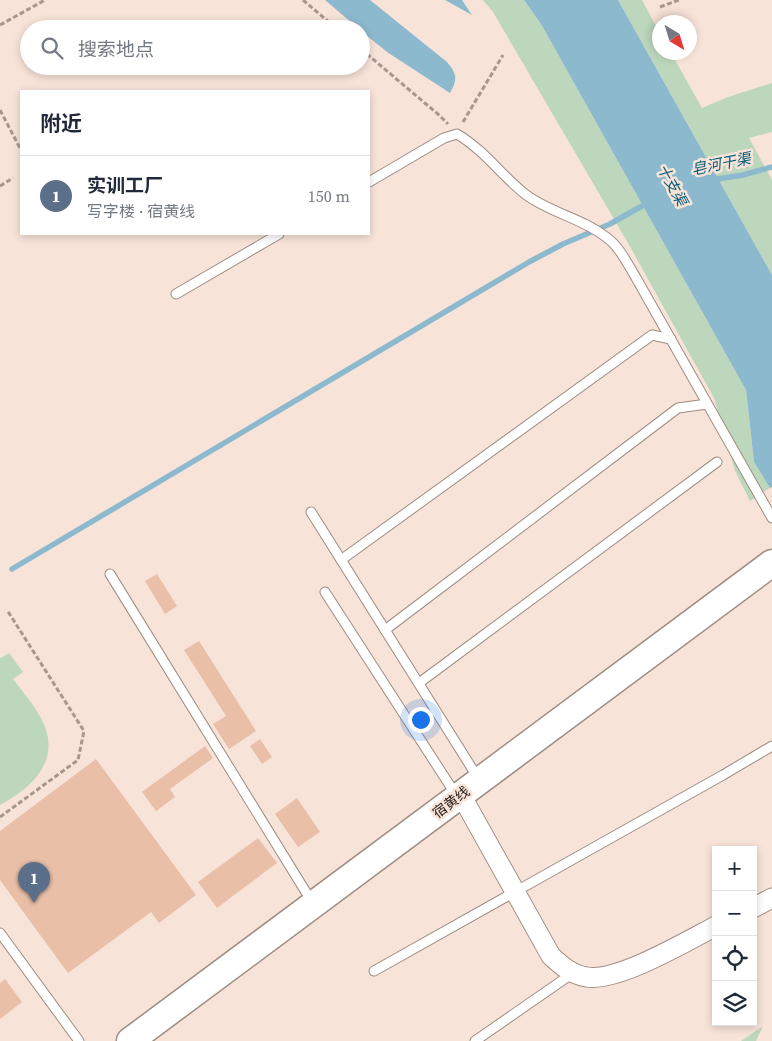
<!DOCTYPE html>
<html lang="zh">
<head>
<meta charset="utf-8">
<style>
  body { margin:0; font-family:"Source Serif 4","Noto Sans SC",serif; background:#f2f2f3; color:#1f2937 }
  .controls { position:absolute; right:15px; bottom:15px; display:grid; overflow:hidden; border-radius:0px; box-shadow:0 2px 8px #0003 }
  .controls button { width:45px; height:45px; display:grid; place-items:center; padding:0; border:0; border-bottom:1px solid #e0e1e3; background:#fff; color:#1f2937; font:25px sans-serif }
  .compass { position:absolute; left:652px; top:15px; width:45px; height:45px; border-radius:50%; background:#fff; box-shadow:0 2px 8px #0003; rotate:142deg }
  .you { position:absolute; left:420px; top:719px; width:18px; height:18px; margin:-12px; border:4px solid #fff; border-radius:50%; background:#1a73e8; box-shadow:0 0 0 8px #1a73e833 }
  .badge { display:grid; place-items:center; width:32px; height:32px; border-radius:50%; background:#2563eb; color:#fff; font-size:16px; font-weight:700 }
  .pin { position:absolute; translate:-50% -41px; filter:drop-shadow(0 1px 2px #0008) }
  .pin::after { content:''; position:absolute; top:26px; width:18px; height:15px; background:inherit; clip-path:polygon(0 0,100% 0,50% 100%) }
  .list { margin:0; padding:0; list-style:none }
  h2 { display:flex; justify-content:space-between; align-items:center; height:65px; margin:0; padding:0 20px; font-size:21px }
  h2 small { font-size:16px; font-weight:400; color:#747a83 }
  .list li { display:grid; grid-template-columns:32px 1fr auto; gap:15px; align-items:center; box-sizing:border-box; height:80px; padding:0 20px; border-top:1px solid #e0e1e3 }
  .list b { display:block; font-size:19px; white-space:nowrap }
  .list p { margin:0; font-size:16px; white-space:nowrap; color:#747a83 }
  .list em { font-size:16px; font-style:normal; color:#747a83 }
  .icon { flex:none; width:28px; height:28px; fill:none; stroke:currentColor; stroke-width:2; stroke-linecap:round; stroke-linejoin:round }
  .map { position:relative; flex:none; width:772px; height:1041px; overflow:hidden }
  .search { position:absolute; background:#fff; box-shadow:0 2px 8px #0003; left:20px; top:20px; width:350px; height:55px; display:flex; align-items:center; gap:12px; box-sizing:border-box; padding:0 18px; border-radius:28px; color:#747a83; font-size:19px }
  .panel { position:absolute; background:#fff; box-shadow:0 2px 8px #0003; left:20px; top:90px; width:350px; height:145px; border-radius:0px }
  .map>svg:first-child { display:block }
  .green { fill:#bcd7bb }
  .water { fill:#8db9cf }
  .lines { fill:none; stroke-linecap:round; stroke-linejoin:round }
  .stream { stroke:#8db9cf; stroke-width:5.5 }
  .building { fill:#e9bfa8 }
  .lane-casing { stroke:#9e8c81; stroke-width:11 }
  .street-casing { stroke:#9e8c81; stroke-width:21 }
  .secondary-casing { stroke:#9e8c81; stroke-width:29 }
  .path { stroke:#a7978f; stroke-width:3; stroke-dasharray:5 2.5; stroke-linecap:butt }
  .lane { stroke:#fff; stroke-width:9 }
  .street { stroke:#fff; stroke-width:19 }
  .secondary { stroke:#fff; stroke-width:26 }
  .labels { text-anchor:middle; stroke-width:5; stroke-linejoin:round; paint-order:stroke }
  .street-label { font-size:14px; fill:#241d19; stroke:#f8e3d8 }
  .water-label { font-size:15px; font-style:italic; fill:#045c7a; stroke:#f8e3d8 }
</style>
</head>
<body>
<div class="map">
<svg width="772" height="1041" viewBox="0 0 772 1041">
  <rect width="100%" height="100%" fill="#f8e3d8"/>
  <!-- green -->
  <g class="green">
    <path d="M483 0H524L541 24 746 390 754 462 770 488 750 501 735 471 714 398 628 243 493 12Z"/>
    <path d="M618 0H642L659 32 660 52 671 53 702 108 728 97 772 83V132L749 138 772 180V275Z"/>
    <path d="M9 653 23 672 13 679C23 692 34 705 42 720 62 760 33 787 0 805V657L1 658Z"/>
    <path d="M763 1026 756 1041H741Z"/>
  </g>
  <!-- water -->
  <g class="water">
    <path d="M325 0H370L447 62C457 74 458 79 450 93L387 52 361 31V29H359Z"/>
    <path d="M444 0H462L472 15 445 0Z"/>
    <path d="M524 0H618L772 275V487L770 488 754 462 746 390 541 24Z"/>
  </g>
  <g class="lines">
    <!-- stream -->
    <g class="stream">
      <path d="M711 180 743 175 772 167"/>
      <path d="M12 569 529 262 563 244 610 224 649 202"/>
    </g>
  </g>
  <!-- building -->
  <g class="building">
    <path d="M157 574 177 606 165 614 145 581Z"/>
    <path d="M199 641 256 731 229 749 213 724 226 716 184 650Z"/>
    <path d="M260 739 272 757 262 764 250 746Z"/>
    <path d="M205 746 213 758 170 789 175 797 156 811 142 792Z"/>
    <path d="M96 759 196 895 159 923 151 912 68 973 0 880V831Z"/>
    <path d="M297 798 320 832 298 847 275 814Z"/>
    <path d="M258 838 277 863 217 908 198 882Z"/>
    <path d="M5 979 22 1002 0 1019V983Z"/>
  </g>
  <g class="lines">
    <defs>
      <g id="lane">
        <path d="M369 182 444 138 457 134C484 150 501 175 525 194 550 213 582 218 606 237 619 246 627 263 635 276L772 518"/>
        <path d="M176 294 279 234"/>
        <path d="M311 512 478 778"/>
        <path d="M341 560 652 335 671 339"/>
        <path d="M110 574 312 902"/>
        <path d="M325 592 456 795"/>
        <path d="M385 630 678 408 707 404"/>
        <path d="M419 683 717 462"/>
        <path d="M0 933 79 1041"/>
        <path d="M374 971 723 775 772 746"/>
        <path d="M475 1041 573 973"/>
      </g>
      <g id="street">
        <path d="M461 795 551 956C562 966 572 975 587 977 618 982 687 941 716 926"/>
        <path d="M753 908 772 898"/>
      </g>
      <path id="secondary" d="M130 1041 772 563"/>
    </defs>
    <!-- lane casing -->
    <use href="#lane" class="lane-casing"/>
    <!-- street casing -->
    <use href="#street" class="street-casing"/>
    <!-- secondary casing -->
    <use href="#secondary" class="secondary-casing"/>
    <!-- path -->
    <g class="path">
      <path d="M303 0 337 29"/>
      <path d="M660 7 679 0"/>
      <path d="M0 25 45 0"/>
      <path d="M361 49 439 115 448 124"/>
      <path d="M0 110 21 150"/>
      <path d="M463 122 503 55"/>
      <path d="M0 186 13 178"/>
      <path d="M0 817 78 760 84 731 7 610"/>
    </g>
    <!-- lane -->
    <use href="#lane" class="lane"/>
    <!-- street -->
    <use href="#street" class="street"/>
    <!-- secondary -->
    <use href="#secondary" class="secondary"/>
  </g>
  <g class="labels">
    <!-- street labels -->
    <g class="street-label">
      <text transform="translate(451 802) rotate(-37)" y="5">宿黄线</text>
    </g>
    <!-- water labels -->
    <g class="water-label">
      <text transform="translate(721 164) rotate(-11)" y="5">皂河干渠</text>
      <text transform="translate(672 185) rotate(61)" y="5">十支渠</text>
    </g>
  </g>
</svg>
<div class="controls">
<button>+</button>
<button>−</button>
<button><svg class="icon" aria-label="locate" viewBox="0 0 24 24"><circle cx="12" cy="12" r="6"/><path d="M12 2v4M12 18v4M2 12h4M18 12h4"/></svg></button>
<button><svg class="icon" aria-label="layers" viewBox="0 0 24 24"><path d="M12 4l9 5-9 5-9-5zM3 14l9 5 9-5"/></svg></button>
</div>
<svg class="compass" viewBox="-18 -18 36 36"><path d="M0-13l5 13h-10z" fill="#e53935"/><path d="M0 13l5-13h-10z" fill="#747a83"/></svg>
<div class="you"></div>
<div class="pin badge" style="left:34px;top:903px;background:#5c6f8a">1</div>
<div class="search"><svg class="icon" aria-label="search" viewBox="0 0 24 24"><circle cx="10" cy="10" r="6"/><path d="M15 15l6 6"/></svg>搜索地点</div>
<section class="panel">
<h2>附近<small></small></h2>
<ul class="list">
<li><span class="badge" style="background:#5c6f8a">1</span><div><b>实训工厂</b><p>写字楼 · 宿黄线</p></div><em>150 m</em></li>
</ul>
</section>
</div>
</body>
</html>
